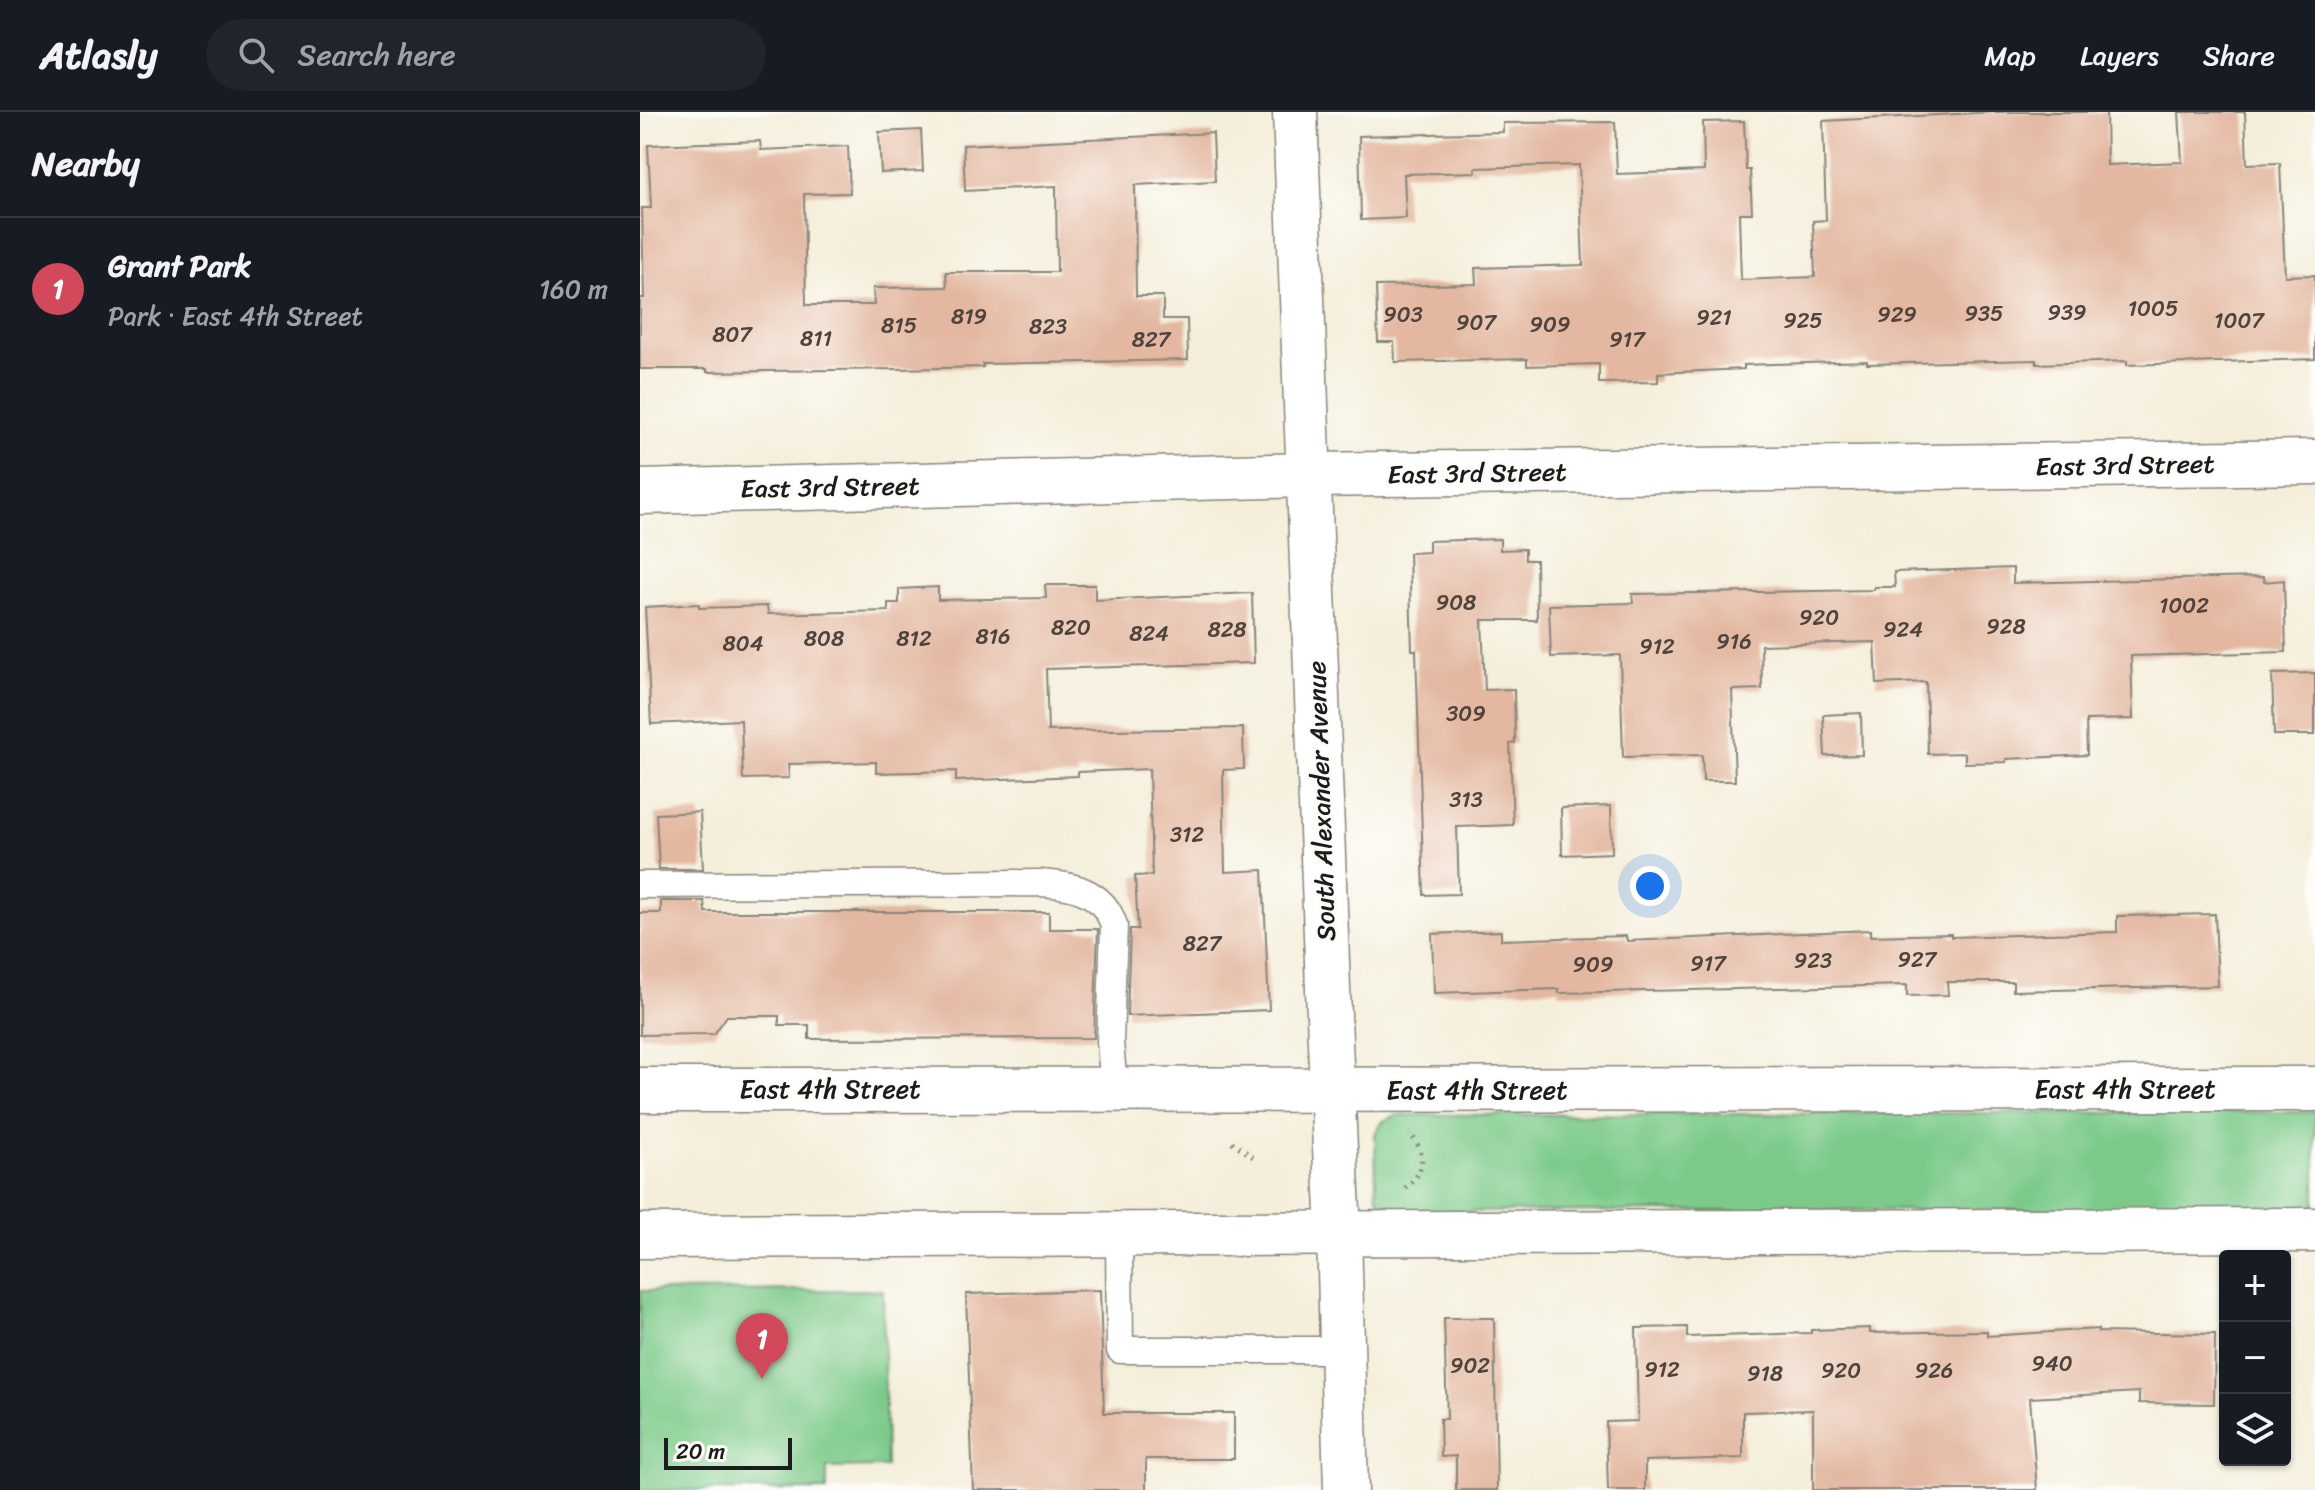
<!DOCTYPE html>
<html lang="en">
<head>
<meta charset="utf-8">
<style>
  body { margin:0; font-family:Sriracha,sans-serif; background:#20242c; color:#f1f3f6 }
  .controls { position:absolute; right:24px; bottom:24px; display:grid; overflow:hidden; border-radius:8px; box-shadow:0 2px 6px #0004 }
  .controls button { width:72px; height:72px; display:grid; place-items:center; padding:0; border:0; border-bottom:2px solid #363941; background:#171b24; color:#f1f3f6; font:40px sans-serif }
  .scale { position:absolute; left:24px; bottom:20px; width:128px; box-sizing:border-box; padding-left:8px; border:4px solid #1c1c1c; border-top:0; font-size:22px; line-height:28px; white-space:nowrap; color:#1c1c1c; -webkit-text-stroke:6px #fdfcf7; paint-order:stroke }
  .you { position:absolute; left:1010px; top:774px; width:28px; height:28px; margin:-20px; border:6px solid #fff; border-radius:50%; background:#1a73e8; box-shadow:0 0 0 12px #1a73e833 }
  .badge { display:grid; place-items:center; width:52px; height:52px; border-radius:50%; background:#d1495b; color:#fff; font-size:26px; font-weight:700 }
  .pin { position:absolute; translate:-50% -66px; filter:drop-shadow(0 2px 4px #0008) }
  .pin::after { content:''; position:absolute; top:42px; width:28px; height:24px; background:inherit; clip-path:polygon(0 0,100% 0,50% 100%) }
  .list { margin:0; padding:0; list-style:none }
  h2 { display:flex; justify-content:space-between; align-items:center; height:104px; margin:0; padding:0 32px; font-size:34px }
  h2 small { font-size:26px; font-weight:400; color:#9ea1a6 }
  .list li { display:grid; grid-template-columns:52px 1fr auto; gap:24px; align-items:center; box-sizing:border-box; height:144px; padding:0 32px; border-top:2px solid #363941 }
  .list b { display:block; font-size:30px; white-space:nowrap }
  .list p { margin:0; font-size:26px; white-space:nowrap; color:#9ea1a6 }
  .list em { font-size:26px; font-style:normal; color:#9ea1a6 }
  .icon { flex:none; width:44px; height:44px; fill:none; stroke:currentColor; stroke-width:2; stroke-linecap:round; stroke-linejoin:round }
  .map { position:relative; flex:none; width:1675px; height:1378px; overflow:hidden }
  header { display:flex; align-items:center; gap:48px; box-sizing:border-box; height:112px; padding:0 40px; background:#171b24; border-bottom:2px solid #363941 }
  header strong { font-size:38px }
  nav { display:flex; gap:44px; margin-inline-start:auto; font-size:28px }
  .search { width:560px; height:72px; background:#20242c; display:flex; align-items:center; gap:20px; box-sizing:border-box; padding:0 28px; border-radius:44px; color:#9ea1a6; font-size:30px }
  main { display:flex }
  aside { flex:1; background:#171b24 }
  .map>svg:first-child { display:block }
  .green { fill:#7bca8a; stroke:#4c7353; stroke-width:2 }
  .building { fill:#e3b7a0 }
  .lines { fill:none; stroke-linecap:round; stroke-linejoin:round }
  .lane-casing { stroke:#88857b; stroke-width:29 }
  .street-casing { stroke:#88857b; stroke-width:47 }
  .secondary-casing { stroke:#88857b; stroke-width:47 }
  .path { stroke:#88857b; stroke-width:5; stroke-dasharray:2 6; stroke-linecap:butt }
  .lane { stroke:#fff; stroke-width:26 }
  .street { stroke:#fff; stroke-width:44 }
  .secondary { stroke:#fff; stroke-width:44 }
  .labels { text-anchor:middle; stroke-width:6; stroke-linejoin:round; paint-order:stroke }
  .number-label { font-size:22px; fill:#4e433d }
  .street-label { font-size:26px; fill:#1c1c1c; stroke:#fdfcf7 }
</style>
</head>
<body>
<header>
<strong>Atlasly</strong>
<div class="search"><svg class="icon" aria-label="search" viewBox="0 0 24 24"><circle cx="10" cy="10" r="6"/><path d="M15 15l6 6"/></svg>Search here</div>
<nav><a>Map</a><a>Layers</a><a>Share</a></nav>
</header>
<main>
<aside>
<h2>Nearby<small></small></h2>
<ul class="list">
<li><span class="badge">1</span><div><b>Grant Park</b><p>Park · East 4th Street</p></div><em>160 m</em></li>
</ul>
</aside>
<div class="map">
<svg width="1675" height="1378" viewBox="0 0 1675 1378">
  <rect width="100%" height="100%" fill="#fdfcf7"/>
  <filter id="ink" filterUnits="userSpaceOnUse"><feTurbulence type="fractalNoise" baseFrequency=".0125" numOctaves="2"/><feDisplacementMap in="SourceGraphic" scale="16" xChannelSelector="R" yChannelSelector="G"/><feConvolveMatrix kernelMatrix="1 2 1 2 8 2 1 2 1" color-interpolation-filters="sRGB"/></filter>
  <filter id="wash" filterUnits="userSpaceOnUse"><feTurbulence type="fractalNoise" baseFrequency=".006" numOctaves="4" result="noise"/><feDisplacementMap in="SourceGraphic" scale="32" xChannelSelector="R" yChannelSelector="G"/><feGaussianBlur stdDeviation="1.8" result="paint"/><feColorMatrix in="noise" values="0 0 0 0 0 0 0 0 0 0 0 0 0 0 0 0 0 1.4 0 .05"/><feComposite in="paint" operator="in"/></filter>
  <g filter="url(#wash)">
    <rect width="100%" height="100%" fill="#f4eeda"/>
    <!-- green -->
    <g class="green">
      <path d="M1675 1000V1097L760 1100 741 1092 736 1082 735 1022 743 1009 757 1003Z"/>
      <path d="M243 1178 246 1355 187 1356V1378H0V1179Z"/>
    </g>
    <g id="blocks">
      <!-- building -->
      <g class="building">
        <path d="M1355 0H1466L1467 53 1542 50 1539 0H1605L1607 52 1640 51 1645 164 1675 163V247L1487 253V249L1397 252 1396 248 1227 252V249L1104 253V257L1018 261V270L959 271V252L887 254V247L755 250 754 230H738L736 174 836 172 835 156 943 153 939 53 835 56 836 60 764 62 766 106 721 108 719 24 863 20V11L975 10 977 62 1064 59 1063 10 1104 9 1106 58H1110L1112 101H1099L1101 168 1175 165 1173 109 1186 108 1183 9Z"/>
        <path d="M281 18 283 59 241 61 239 20Z"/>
        <path d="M573 21 575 69 495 73 496 184H523V207H547L548 248 343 252V255L259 257 67 260V257H0V186H4L2 96H11L8 33 120 29 121 38 208 34 210 81 164 82 166 193H234L233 176 307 175 306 160H417L416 74 325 79 323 33Z"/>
        <path d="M860 427V438L885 437V448H896L897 508H842L845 578 874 577 875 631 870 632 873 713 817 715 819 782 784 783 776 538H772L769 441 789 440V429Z"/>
        <path d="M1373 456V471L1623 465 1624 470 1644 468 1646 540 1491 544 1493 607 1446 608 1447 643 1366 647V650L1325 651V641L1288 642 1286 570 1237 572 1235 530 1121 533 1122 577 1092 578 1095 669H1063L1062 643 983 645 980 543 911 545 909 493 993 491 992 482 1234 478V475H1255L1254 460Z"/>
        <path d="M405 473H455V488L612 481 614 551 406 557 408 619 603 616 604 657 583 658 585 760 623 758 629 898 487 904 490 817H498L495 764 512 763 509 657 438 660V664L316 669V659L236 661V650L148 652 149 666 103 667 101 608 11 612 5 495 59 492V496L127 494 128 502 248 499V491H259V477L298 475V488L406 486Z"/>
        <path d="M1675 561V623H1634L1632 562Z"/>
        <path d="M1221 601 1222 643 1185 644 1183 603Z"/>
        <path d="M971 694 972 741 922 743 921 696Z"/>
        <path d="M60 700 63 757H19L16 702Z"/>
        <path d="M21 789H64L65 800H409V817H458L454 926 169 927V913H139V904H87L74 922 0 923V801H21Z"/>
        <path d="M1575 802 1578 874 1373 879V870H1307L1308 883 1267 884V873L919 881V877L794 881 792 822 861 819V828L986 824 987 829 1230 818V824L1311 822V825L1477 820V804Z"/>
        <path d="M460 1178 464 1301H594V1347H506V1378H333L326 1182Z"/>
        <path d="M804 1206H854L857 1378H816V1344L801 1345 800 1307H807Z"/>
        <path d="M1047 1215V1225L1171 1221V1218L1230 1216V1221L1347 1219V1224L1458 1217V1220L1575 1222 1574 1292 1499 1291V1280L1390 1286 1397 1378H1173V1298L1103 1300V1346L1005 1349V1378H968L966 1310 998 1309 996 1216Z"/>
      </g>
    </g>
  </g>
  <g filter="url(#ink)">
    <use href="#blocks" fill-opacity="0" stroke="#88857b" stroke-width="2"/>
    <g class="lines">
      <defs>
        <g id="lane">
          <path d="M0 773 396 771C429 772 462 777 474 813L470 930 474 976"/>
          <path d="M479 1123 480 1238H701"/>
        </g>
        <g id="street">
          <path d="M655 0 690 930 699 1121 706 1378"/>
          <path d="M0 380 669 363 1675 350"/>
        </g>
        <g id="secondary">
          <path d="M0 978 1675 977"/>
          <path d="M0 1124 1675 1118"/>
        </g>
      </defs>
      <!-- lane casing -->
      <use href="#lane" class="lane-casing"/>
      <!-- street casing -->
      <use href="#street" class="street-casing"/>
      <!-- secondary casing -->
      <use href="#secondary" class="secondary-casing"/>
      <!-- path -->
      <g class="path">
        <path d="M592 1030 613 1045"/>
        <path d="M765 1076C786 1060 787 1040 769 1021"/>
      </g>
      <!-- lane -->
      <use href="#lane" class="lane"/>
      <!-- street -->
      <use href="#street" class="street"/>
      <!-- secondary -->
      <use href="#secondary" class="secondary"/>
    </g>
  </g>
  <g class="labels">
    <!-- number labels -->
    <g class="number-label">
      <text x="1513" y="204">1005</text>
      <text x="1427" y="208">939</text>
      <text x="1344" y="209">935</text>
      <text x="763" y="210">903</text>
      <text x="1257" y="210">929</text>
      <text x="329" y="212">819</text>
      <text x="1074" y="213">921</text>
      <text x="1163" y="216">925</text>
      <text x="1599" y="216">1007</text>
      <text x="836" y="218">907</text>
      <text x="910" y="220">909</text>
      <text x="259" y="221">815</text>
      <text x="408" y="222">823</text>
      <text x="92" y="230">807</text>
      <text x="176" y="234">811</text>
      <text x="511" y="235">827</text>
      <text x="987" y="235">917</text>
      <text x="816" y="498">908</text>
      <text x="1544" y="501">1002</text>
      <text x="1179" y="513">920</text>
      <text x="1366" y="522">928</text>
      <text x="431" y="523">820</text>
      <text x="587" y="525">828</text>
      <text x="1263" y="525">924</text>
      <text x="509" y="529">824</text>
      <text x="353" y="532">816</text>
      <text x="184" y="534">808</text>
      <text x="274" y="534">812</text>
      <text x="1094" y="537">916</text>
      <text x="103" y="539">804</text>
      <text x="1017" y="542">912</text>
      <text x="826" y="609">309</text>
      <text x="826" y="695">313</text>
      <text x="547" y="730">312</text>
      <text x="562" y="839">827</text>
      <text x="1277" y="855">927</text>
      <text x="1173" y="856">923</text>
      <text x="1068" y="859">917</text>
      <text x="953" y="860">909</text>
      <text x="1412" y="1259">940</text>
      <text x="830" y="1261">902</text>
      <text x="1022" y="1265">912</text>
      <text x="1201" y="1266">920</text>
      <text x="1294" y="1266">926</text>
      <text x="1125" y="1269">918</text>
    </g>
    <!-- street labels -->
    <g class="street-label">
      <text transform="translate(1485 353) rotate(-1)" y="9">East 3rd Street</text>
      <text transform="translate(837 361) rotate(-1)" y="9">East 3rd Street</text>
      <text transform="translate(190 375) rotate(-1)" y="9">East 3rd Street</text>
      <text transform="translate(681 689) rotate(-92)" y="9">South Alexander Avenue</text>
      <text x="190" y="986">East 4th Street</text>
      <text x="1485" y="986">East 4th Street</text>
      <text x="837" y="987">East 4th Street</text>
    </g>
  </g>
</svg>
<div class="controls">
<button>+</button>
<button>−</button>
<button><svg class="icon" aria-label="layers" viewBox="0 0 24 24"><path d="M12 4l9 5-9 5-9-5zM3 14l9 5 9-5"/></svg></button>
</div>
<div class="scale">20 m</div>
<div class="you"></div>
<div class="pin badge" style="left:122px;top:1267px">1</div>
</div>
</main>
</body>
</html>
